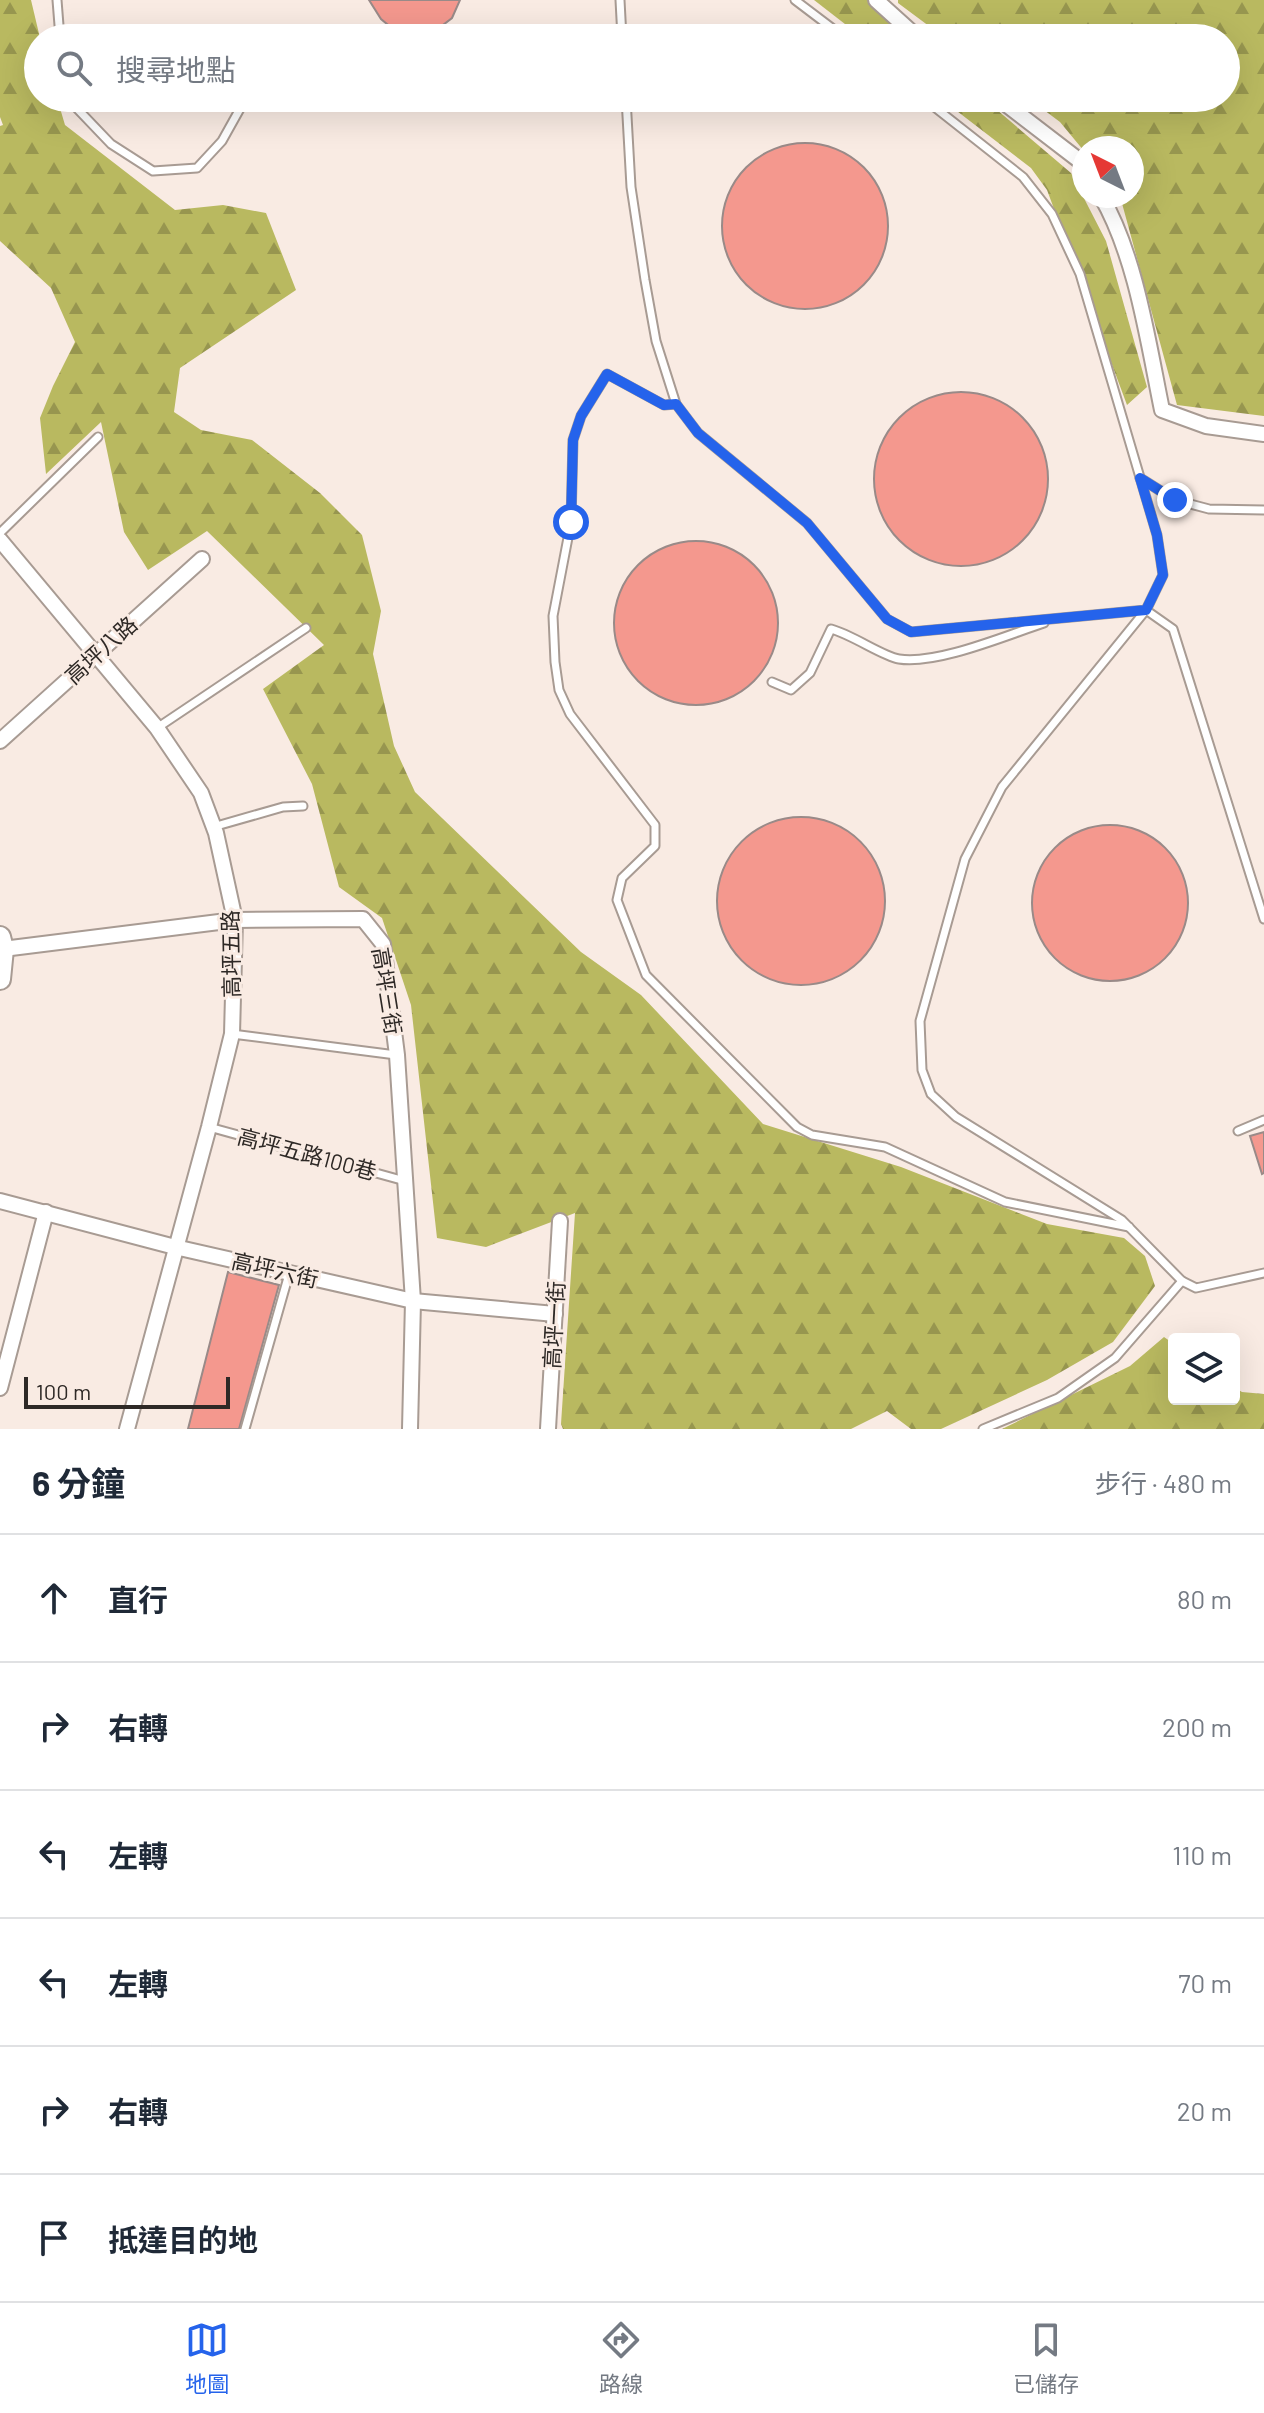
<!DOCTYPE html>
<html lang="zh-TW">
<head>
<meta charset="utf-8">
<style>
  body { margin:0; font-family:Barlow,"Noto Sans TC",sans-serif; background:#f6f6f7; color:#1f2937 }
  .controls { position:absolute; right:24px; bottom:24px; display:grid; overflow:hidden; border-radius:8px; box-shadow:0 8px 32px #0002 }
  .controls button { width:72px; height:72px; display:grid; place-items:center; padding:0; border:0; border-bottom:2px solid #e0e1e3; background:#fff; color:#1f2937; font:40px sans-serif }
  .compass { position:absolute; left:1072px; top:136px; width:72px; height:72px; border-radius:50%; background:#fff; box-shadow:0 8px 32px #0002; rotate:318deg }
  .scale { position:absolute; left:24px; bottom:20px; width:206px; box-sizing:border-box; padding-left:8px; border:4px solid #2e2926; border-top:0; font-size:22px; line-height:28px; white-space:nowrap; color:#2e2926; -webkit-text-stroke:6px #f9ebe3; paint-order:stroke }
  .stop { position:absolute; width:24px; height:24px; margin:-18px; border:6px solid #2563eb; border-radius:50%; background:#fff }
  .stop.end { background:#2563eb; border-color:#fff; box-shadow:0 2px 8px #0008 }
  .list { margin:0; padding:0; list-style:none }
  h2 { display:flex; justify-content:space-between; align-items:center; height:104px; margin:0; padding:0 32px; font-size:34px }
  h2 small { font-size:26px; font-weight:400; color:#747a83 }
  .list li { display:grid; grid-template-columns:52px 1fr auto; gap:24px; align-items:center; box-sizing:border-box; height:128px; padding:0 32px; border-top:2px solid #e0e1e3 }
  .list b { display:block; font-size:30px; white-space:nowrap }
  .list em { font-size:26px; font-style:normal; color:#747a83 }
  .icon { flex:none; width:44px; height:44px; fill:none; stroke:currentColor; stroke-width:2; stroke-linecap:round; stroke-linejoin:round }
  .map { position:relative; flex:none; width:1264px; height:1429px; overflow:hidden }
  .search { position:absolute; background:#fff; box-shadow:0 8px 32px #0002; left:24px; right:24px; top:24px; height:88px; display:flex; align-items:center; gap:20px; box-sizing:border-box; padding:0 28px; border-radius:44px; color:#747a83; font-size:30px }
  .sheet { height:872px; background:#fff }
  nav { display:flex; justify-content:space-around; align-items:center; box-sizing:border-box; height:112px; border-top:2px solid #e0e1e3; background:#fff; font-size:22px; color:#747a83 }
  nav a { display:grid; justify-items:center; gap:4px }
  nav .on { color:#2563eb }
  .map>svg:first-child { display:block }
  .forest { fill:url(#forest-firs) }
  .building { fill:#f4988e; stroke:#998a88; stroke-width:2 }
  .lines { fill:none; stroke-linecap:round; stroke-linejoin:round }
  .lane-casing { stroke:#a89b93; stroke-width:11 }
  .street-casing { stroke:#a89b93; stroke-width:18 }
  .secondary-casing { stroke:#a89b93; stroke-width:24 }
  .lane { stroke:#fff; stroke-width:7 }
  .street { stroke:#fff; stroke-width:14 }
  .secondary { stroke:#fff; stroke-width:20 }
  .route { stroke:#2563eb; stroke-width:10 }
  .labels { text-anchor:middle; stroke-width:6; stroke-linejoin:round; paint-order:stroke }
  .street-label { font-size:22px; fill:#2e2926; stroke:#f9ebe3 }
</style>
</head>
<body>
<div class="map">
<svg width="1264" height="1429" viewBox="0 0 1264 1429">
  <defs>
    <pattern id="forest-firs" width="22" height="20" patternUnits="userSpaceOnUse" patternTransform="scale(2)"><rect width="22" height="20" fill="#b9b960"/><path d="M5 1l3.5 6h-7zM16 11l3.5 6h-7z" fill="#97964f"/></pattern>
  </defs>
  <rect width="100%" height="100%" fill="#f9ebe3"/>
  <!-- forest -->
  <g class="forest">
    <path d="M0 0H31L40 38H38V98H57L65 125 175 210 223 205 266 213 296 290 180 368 174 412 201 430 252 440 320 493 362 535 381 611 373 654 394 746 415 792 581 952 641 995 763 1124 901 1167 1047 1224 1124 1238 1145 1256 1155 1286 1113 1342 1047 1380 941 1429H911L887 1411 851 1429H563L561 1424 575 1213 486 1247 437 1238 411 1005 382 918 339 887 312 784 263 689 324 645 207 531 148 570 124 532 101 422 46 474 40 418 53 386 75 342 51 288 0 241V126L3 125 0 117Z"/>
    <path d="M814 0H869L913 38H863Z"/>
    <path d="M898 0H1264V416L1177 405 1120 196H1132V148H1084V151L1060 122 1028 98H1226V38H945L898 3Z"/>
    <path d="M940 98H983L1071 173 1106 241 1147 387 1127 405 1047 190 1031 168Z"/>
    <path d="M1164 1337 1174 1344V1399H1234V1387L1242 1392 1264 1394V1429H1002L1130 1366Z"/>
  </g>
  <!-- building -->
  <g class="building">
    <path d="M369 0H460L452 18 439 28 417 35 393 29 381 19Z"/>
    <circle cx="805" cy="226" r="83"/>
    <circle cx="961" cy="479" r="87"/>
    <circle cx="696" cy="623" r="82"/>
    <circle cx="801" cy="901" r="84"/>
    <circle cx="1110" cy="903" r="78"/>
    <path d="M1264 1132V1173L1262 1174 1250 1136Z"/>
    <path d="M228 1272 279 1285 277 1292 239 1429H188Z"/>
  </g>
  <g class="lines">
    <defs>
      <g id="lane">
        <path d="M57 0 60 38"/>
        <path d="M620 0 622 38"/>
        <path d="M795 0 845 38"/>
        <path d="M67 98 111 144 153 171 197 168 222 141 246 98"/>
        <path d="M626 98 631 187 645 280 656 341 676 404 698 433 807 523 887 619 911 632 1146 610 1163 575 1157 535 1080 274 1052 214 1023 177 923 98"/>
        <path d="M676 404 664 405 607 374 581 416 573 440 571 522 553 616 555 662 559 690 570 714 655 825V846L622 878 617 900 646 975 797 1127 812 1135 885 1147 1005 1202 1129 1227"/>
        <path d="M1140 478 1175 500 1209 509 1264 510"/>
        <path d="M0 533 98 437"/>
        <path d="M772 682 791 690 810 673 831 629C853 635 882 656 899 659 937 665 1007 635 1044 623"/>
        <path d="M157 728 306 628"/>
        <path d="M213 827 283 807 303 806"/>
        <path d="M1264 919 1173 629 1146 610 1002 787 965 859 920 1021 922 1070 931 1094 956 1117 1122 1220 1182 1281 1196 1288 1264 1273"/>
        <path d="M232 1034 396 1055"/>
        <path d="M209 1127 405 1181"/>
        <path d="M1238 1131 1264 1120"/>
        <path d="M245 1429 289 1274"/>
        <path d="M983 1429 1058 1398 1115 1358 1182 1281"/>
      </g>
      <g id="street">
        <path d="M876 0 918 38"/>
        <path d="M998 98 1080 161 1084 167"/>
        <path d="M1101 196C1136 256 1148 342 1162 410L1206 426 1264 434"/>
        <path d="M0 540 157 728 201 793 216 833 235 920 232 1034 209 1127 127 1429"/>
        <path d="M0 741 202 559"/>
        <path d="M3 949 235 920 363 919 383 944 397 1055 413 1301 410 1429"/>
        <path d="M0 1201 175 1247 413 1301 555 1314"/>
        <path d="M0 1388 46 1212"/>
        <path d="M548 1429 560 1221"/>
      </g>
      <path id="secondary" d="M0 937 3 949 0 979"/>
    </defs>
    <!-- lane casing -->
    <use href="#lane" class="lane-casing"/>
    <!-- street casing -->
    <use href="#street" class="street-casing"/>
    <!-- secondary casing -->
    <use href="#secondary" class="secondary-casing"/>
    <!-- lane -->
    <use href="#lane" class="lane"/>
    <!-- street -->
    <use href="#street" class="street"/>
    <!-- secondary -->
    <use href="#secondary" class="secondary"/>
  </g>
  <g class="lines">
    <!-- route -->
    <path class="route" d="M571 522 573 440 581 416 607 374 664 405 676 404 698 433 807 523 887 619 911 632 1146 610 1163 575 1157 535 1140 478 1175 500"/>
  </g>
  <g class="labels">
    <!-- street labels -->
    <g class="street-label">
      <text transform="translate(101 650) rotate(-42)" y="8">高坪八路</text>
      <text transform="translate(231 954) rotate(-91)" y="8">高坪五路</text>
      <text transform="translate(387 991) rotate(81)" y="8">高坪三街</text>
      <text transform="translate(307 1154) rotate(15)" y="8">高坪五路100巷</text>
      <text transform="translate(275 1270) rotate(13)" y="8">高坪六街</text>
      <text transform="translate(554 1325) rotate(-87)" y="8">高坪一街</text>
    </g>
  </g>
</svg>
<div class="controls">
<button><svg class="icon" aria-label="layers" viewBox="0 0 24 24"><path d="M12 4l9 5-9 5-9-5zM3 14l9 5 9-5"/></svg></button>
</div>
<svg class="compass" viewBox="-18 -18 36 36"><path d="M0-13l5 13h-10z" fill="#e53935"/><path d="M0 13l5-13h-10z" fill="#747a83"/></svg>
<div class="scale">100 m</div>
<div class="stop" style="left:571px;top:522px"></div>
<div class="stop end" style="left:1175px;top:500px"></div>
<div class="search"><svg class="icon" aria-label="search" viewBox="0 0 24 24"><circle cx="10" cy="10" r="6"/><path d="M15 15l6 6"/></svg>搜尋地點</div>
</div>
<section class="sheet">
<h2>6 分鐘<small>步行 · 480 m</small></h2>
<ul class="list">
<li><svg class="icon" aria-label="ahead" viewBox="0 0 24 24"><path d="M12 20V5M6 11l6-6 6 6"/></svg><div><b>直行</b></div><em>80 m</em></li>
<li><svg class="icon" aria-label="right" viewBox="0 0 24 24"><path d="M7 20v-9h11M14 6l5 5-5 5"/></svg><div><b>右轉</b></div><em>200 m</em></li>
<li><svg class="icon" aria-label="left" viewBox="0 0 24 24"><path d="M17 20v-9H6M10 6l-5 5 5 5"/></svg><div><b>左轉</b></div><em>110 m</em></li>
<li><svg class="icon" aria-label="left" viewBox="0 0 24 24"><path d="M17 20v-9H6M10 6l-5 5 5 5"/></svg><div><b>左轉</b></div><em>70 m</em></li>
<li><svg class="icon" aria-label="right" viewBox="0 0 24 24"><path d="M7 20v-9h11M14 6l5 5-5 5"/></svg><div><b>右轉</b></div><em>20 m</em></li>
<li><svg class="icon" aria-label="arrive" viewBox="0 0 24 24"><path d="M6 21V4h12l-3 4 3 4H6"/></svg><div><b>抵達目的地</b></div></li>
</ul>
</section>
<nav>
<a class="on"><svg class="icon" aria-label="map" viewBox="0 0 24 24"><path d="M3 6l6-2 6 2 6-2v14l-6 2-6-2-6 2zM9 4v14M15 6v14"/></svg>地圖</a>
<a><svg class="icon" aria-label="directions" viewBox="0 0 24 24"><path d="M12 3l9 9-9 9-9-9zM9 14v-3h6M13 9l2 2-2 2"/></svg>路線</a>
<a><svg class="icon" aria-label="saved" viewBox="0 0 24 24"><path d="M7 4h10v16l-5-4-5 4z"/></svg>已儲存</a>
</nav>
</body>
</html>
